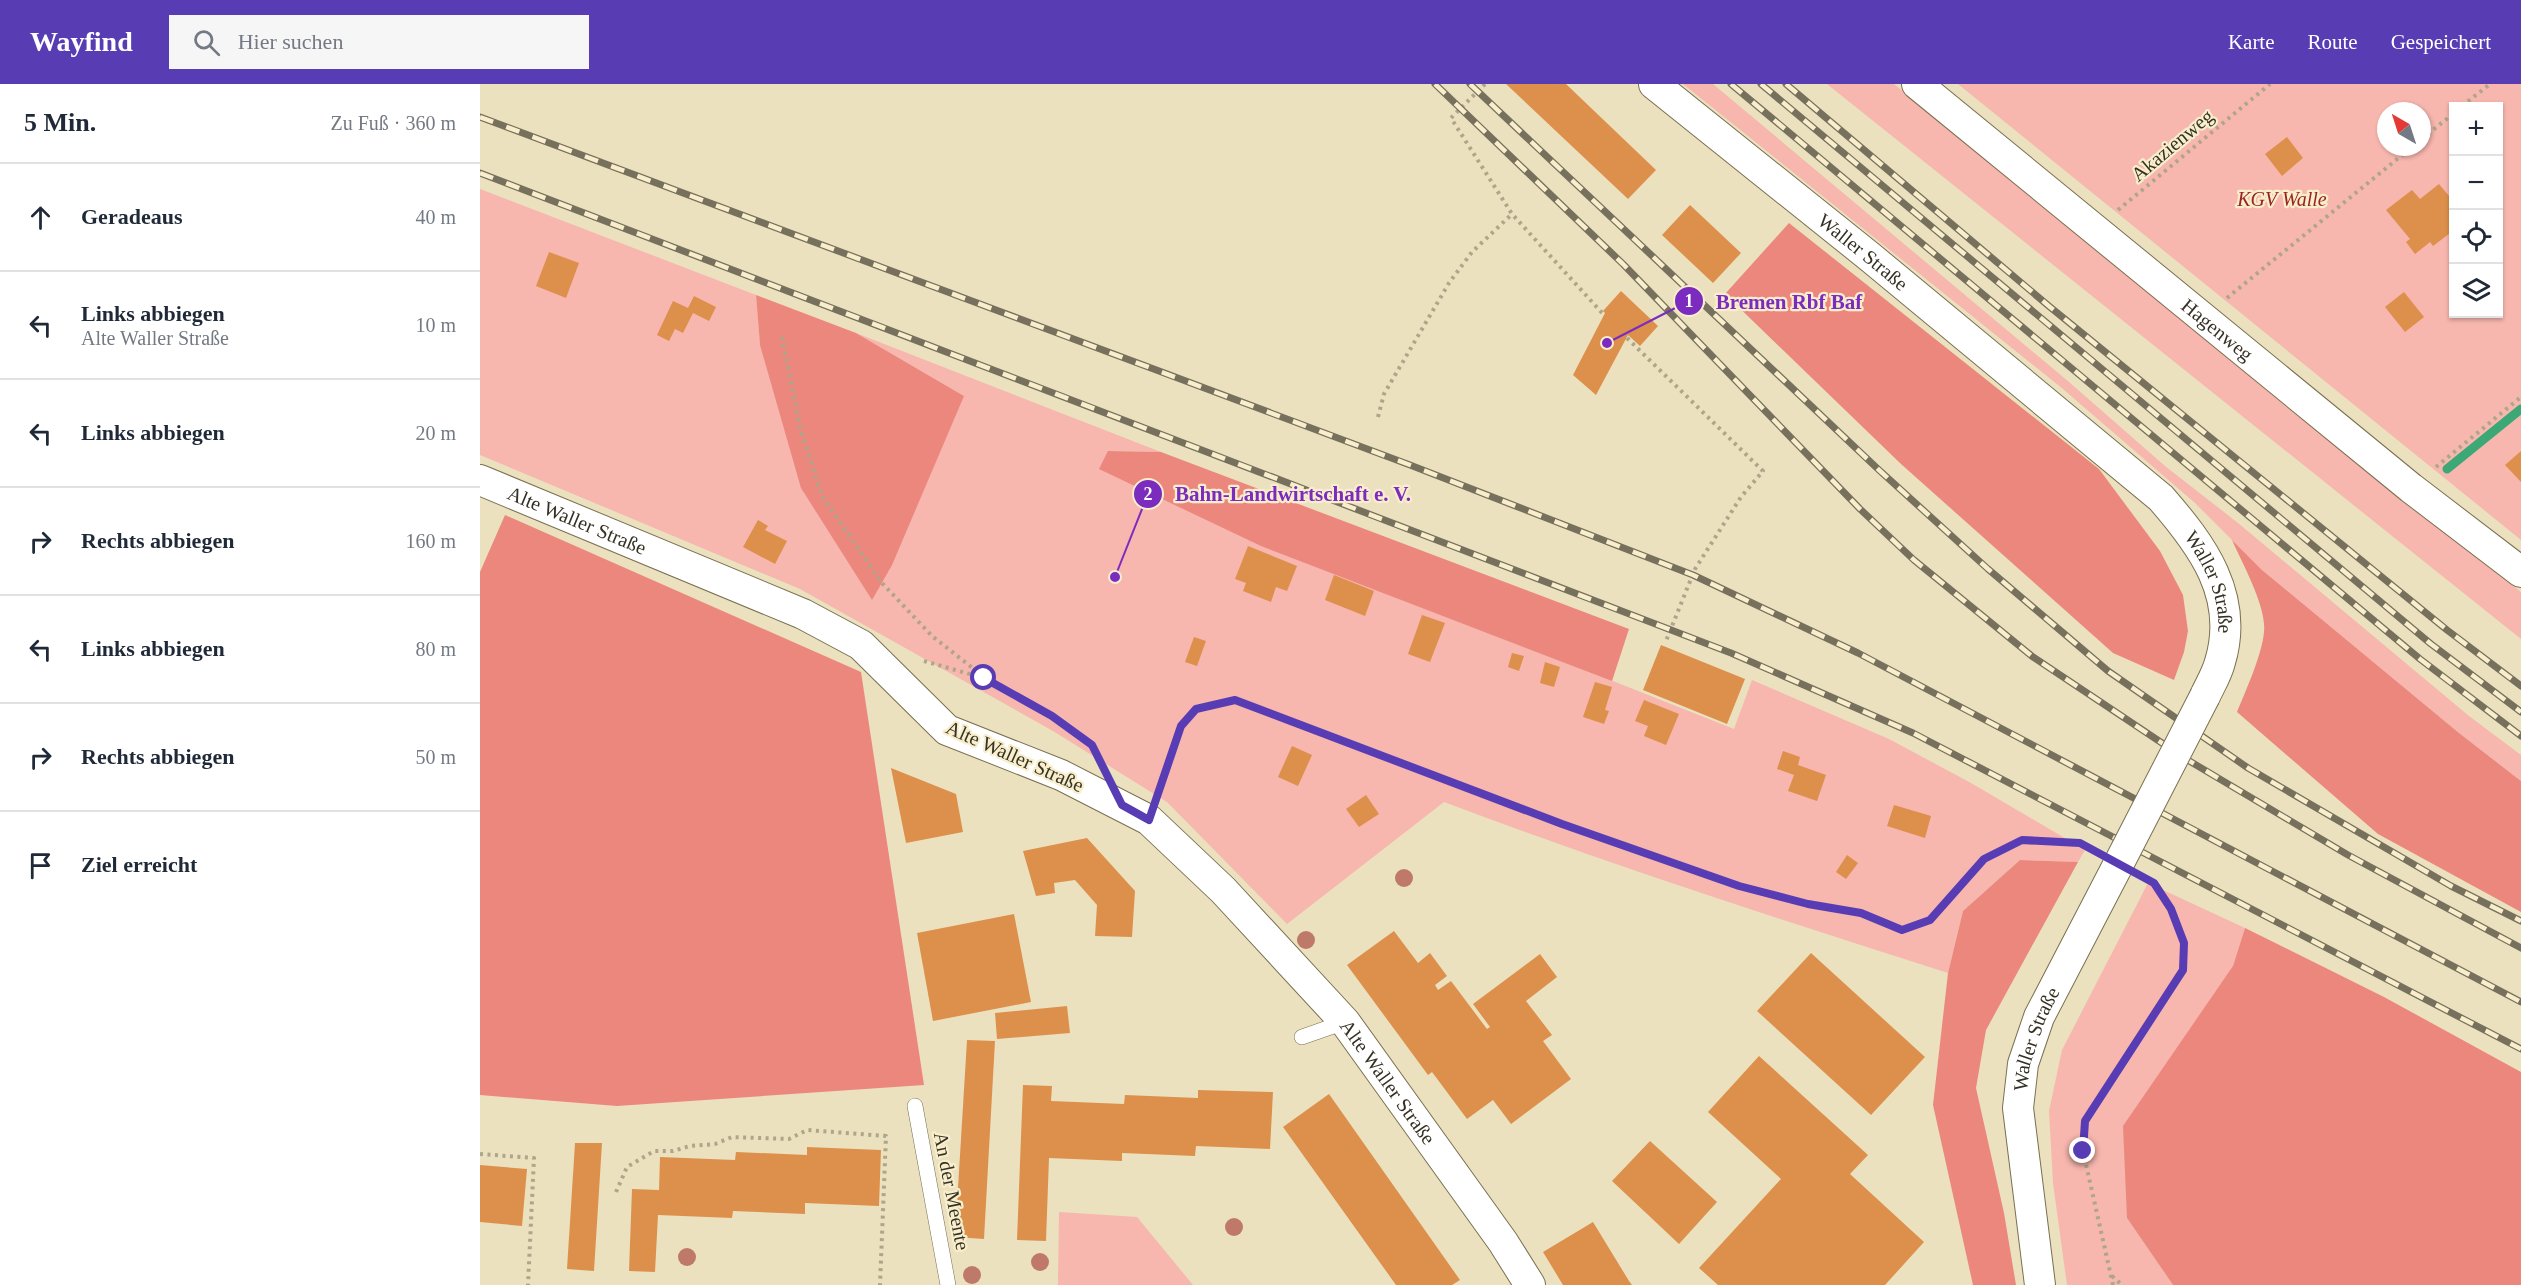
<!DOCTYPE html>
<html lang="de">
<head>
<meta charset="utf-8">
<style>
  body { margin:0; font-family:Georgia,serif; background:#f6f6f7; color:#1f2937 }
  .controls { position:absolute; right:18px; top:18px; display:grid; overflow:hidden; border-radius:0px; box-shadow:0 2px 4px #0004 }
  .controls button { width:54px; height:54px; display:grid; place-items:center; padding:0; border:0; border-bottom:2px solid #e0e1e3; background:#fff; color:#1f2937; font:30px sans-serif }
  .compass { position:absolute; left:1897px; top:18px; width:54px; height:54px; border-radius:50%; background:#fff; box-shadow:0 2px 4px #0004; rotate:321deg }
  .stop { position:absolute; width:18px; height:18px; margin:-14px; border:4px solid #573cb4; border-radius:50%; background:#fff }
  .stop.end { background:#573cb4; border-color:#fff; box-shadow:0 2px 6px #0008 }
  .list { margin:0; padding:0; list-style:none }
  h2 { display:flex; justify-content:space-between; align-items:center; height:78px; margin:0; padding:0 24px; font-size:26px }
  h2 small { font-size:20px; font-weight:400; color:#747a83 }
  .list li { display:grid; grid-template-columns:39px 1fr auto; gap:18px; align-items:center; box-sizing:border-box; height:108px; padding:0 24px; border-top:2px solid #e0e1e3 }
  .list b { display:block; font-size:22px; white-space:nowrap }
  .list p { margin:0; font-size:20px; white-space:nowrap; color:#747a83 }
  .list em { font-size:20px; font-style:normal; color:#747a83 }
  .icon { flex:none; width:33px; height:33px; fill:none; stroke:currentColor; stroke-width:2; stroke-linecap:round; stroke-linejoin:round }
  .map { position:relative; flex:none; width:2041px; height:1201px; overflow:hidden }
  header { display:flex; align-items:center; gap:36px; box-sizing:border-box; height:84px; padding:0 30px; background:#573cb4; color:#fff }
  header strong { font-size:28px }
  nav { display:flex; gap:33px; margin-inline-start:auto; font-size:21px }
  .search { width:420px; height:54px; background:#f6f6f7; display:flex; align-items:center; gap:15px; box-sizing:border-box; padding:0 21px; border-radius:0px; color:#747a83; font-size:22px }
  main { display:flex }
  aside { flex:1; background:#fff }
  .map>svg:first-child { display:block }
  .green { fill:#f7b6ae; fill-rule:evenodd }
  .forest { fill:#ec877d }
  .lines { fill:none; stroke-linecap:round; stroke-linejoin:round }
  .stream { stroke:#3ba876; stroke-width:9 }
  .building { fill:#dd904c }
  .lane-casing { stroke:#797051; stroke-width:16 }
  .street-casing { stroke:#797051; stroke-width:32 }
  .path { stroke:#aea68b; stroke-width:4; stroke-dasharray:3 4.5; stroke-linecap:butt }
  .lane { stroke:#fff; stroke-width:15 }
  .street { stroke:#fff; stroke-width:30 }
  .rail-casing { stroke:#77705c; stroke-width:7 }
  .rail { stroke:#f8eecc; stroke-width:4.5; stroke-dasharray:14; stroke-linecap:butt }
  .street-bridge-casing { stroke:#797051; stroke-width:32; stroke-linecap:butt }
  .street-bridge { stroke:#fff; stroke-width:30 }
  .tree { fill:#bf7969 }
  .route { stroke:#573cb4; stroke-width:8 }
  .labels { text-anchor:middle; stroke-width:4.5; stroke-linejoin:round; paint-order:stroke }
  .street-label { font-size:20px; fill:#353124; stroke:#f8eecc }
  .park-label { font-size:20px; font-style:italic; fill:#9b2422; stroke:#f8eecc }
  .leader { fill:none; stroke:#7b2cbf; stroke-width:2 }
  .callout-dot { fill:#7b2cbf; stroke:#f8eecc; stroke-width:2 }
  .mark-label { font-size:18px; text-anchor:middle; font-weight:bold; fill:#fff }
  .callout-label { font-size:21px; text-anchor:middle; font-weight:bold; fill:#7b2cbf; stroke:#f8eecc; stroke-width:4.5; stroke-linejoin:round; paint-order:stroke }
</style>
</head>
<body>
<header>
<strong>Wayfind</strong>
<div class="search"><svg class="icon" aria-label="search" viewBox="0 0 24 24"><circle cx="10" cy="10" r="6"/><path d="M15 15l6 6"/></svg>Hier suchen</div>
<nav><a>Karte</a><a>Route</a><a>Gespeichert</a></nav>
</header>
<main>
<aside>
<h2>5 Min.<small>Zu Fuß · 360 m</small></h2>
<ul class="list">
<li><svg class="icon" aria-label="ahead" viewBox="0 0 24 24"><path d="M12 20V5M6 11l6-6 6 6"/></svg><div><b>Geradeaus</b></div><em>40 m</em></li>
<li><svg class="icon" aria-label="left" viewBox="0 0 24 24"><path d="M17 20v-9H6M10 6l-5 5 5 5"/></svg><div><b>Links abbiegen</b><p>Alte Waller Straße</p></div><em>10 m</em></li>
<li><svg class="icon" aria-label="left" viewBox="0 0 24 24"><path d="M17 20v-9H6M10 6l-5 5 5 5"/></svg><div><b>Links abbiegen</b></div><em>20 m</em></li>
<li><svg class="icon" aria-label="right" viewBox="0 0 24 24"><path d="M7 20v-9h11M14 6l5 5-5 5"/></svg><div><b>Rechts abbiegen</b></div><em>160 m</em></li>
<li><svg class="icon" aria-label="left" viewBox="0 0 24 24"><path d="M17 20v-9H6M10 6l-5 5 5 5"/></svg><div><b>Links abbiegen</b></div><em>80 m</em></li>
<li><svg class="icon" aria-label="right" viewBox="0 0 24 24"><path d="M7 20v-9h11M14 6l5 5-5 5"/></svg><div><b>Rechts abbiegen</b></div><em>50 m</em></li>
<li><svg class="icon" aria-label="arrive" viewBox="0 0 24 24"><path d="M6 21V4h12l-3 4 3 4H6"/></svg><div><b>Ziel erreicht</b></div></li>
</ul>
</aside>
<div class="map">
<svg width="2041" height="1201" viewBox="0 0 2041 1201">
  <rect width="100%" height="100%" fill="#ebe1bf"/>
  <!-- green -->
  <g class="green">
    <path d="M1203 0H1233L1589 298 1685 382 1758 439 1989 632 2041 671V697L1979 649 1782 486 1715 419 1583 305Z"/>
    <path d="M1347 0H1414L2041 508V555Z"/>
    <path d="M1478 0H2041V456ZM1974 22H2018V230H1974ZM1906 27H1942V63H1906Z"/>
    <path d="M0 105 276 211 280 261 484 312 376 249 681 368 628 367 999 544 1254 645 1272 596 1409 655 1491 699 1605 766 1598 778 1540 776 1483 827 1468 889C1299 835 1130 781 964 718L807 840 687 718 573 647 320 505 0 371Z"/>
    <path d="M1668 799 1765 844 1753 882 1647 1134 1693 1201H1587L1573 1099 1569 1027 1582 966Z"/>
    <path d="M579 1128 657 1133 713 1201H578Z"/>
  </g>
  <!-- forest -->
  <g class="forest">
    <path d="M1309 139 1619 385 1680 467 1703 511 1708 547 1704 568 1694 596 1633 569 1421 380 1245 210Z"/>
    <path d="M276 211 376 249 484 312 412 481 392 516 321 404 280 261Z"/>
    <path d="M628 367 681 368 1149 545 1132 597 781 462 619 385Z"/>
    <path d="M25 431 381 588 444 1001 137 1022 0 1011V488Z"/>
    <path d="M1752 456 1782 486 1979 649 2041 697V828L1898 750 1757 628C1766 606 1782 571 1784 548 1787 523 1762 479 1752 456Z"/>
    <path d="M1540 776 1598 778 1506 946 1496 1004 1524 1129 1536 1201H1493L1453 1021 1468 889 1483 827Z"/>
    <path d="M1765 844 1904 913 2041 988V1201H1693L1647 1134 1643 1042 1753 882Z"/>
  </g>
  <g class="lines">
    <!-- stream -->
    <path class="stream" d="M1967 385 2041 325"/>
  </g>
  <!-- building -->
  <g class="building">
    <path d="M1026 0H1086L1176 86 1148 115Z"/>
    <path d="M1807 53 1823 74 1802 92 1785 70Z"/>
    <path d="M1959 100 1974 118V146L1953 162 1950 158 1935 170 1926 158 1930 155 1906 126 1932 106 1940 115Z"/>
    <path d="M1210 121 1261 169 1233 199 1182 151Z"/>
    <path d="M69 168 99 179 86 214 56 202Z"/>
    <path d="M1141 207 1178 242 1160 262 1148 251 1116 311 1093 291 1125 229 1123 227Z"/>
    <path d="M1924 208 1944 233 1925 248 1905 223Z"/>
    <path d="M214 212 236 223 229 237 213 229 203 249 195 245 189 257 177 251 193 217 208 224Z"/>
    <path d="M2041 367V398L2025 381Z"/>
    <path d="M278 436 288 442 285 446 307 457 295 480 263 463Z"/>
    <path d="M768 462 817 482 807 507 796 503 791 518 763 507 766 499 755 495Z"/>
    <path d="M854 491 894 507 885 532 845 516Z"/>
    <path d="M942 531 965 539 950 578 928 570Z"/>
    <path d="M714 553 726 557 717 582 705 578Z"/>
    <path d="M1181 561 1265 595 1247 640 1163 606Z"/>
    <path d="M1032 569 1044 572 1039 587 1028 583Z"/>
    <path d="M1065 578 1080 583 1074 603 1060 599Z"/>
    <path d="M1115 598 1132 603 1125 626 1129 627 1124 640 1103 633Z"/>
    <path d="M1164 616 1199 630 1186 661 1164 652 1168 642 1155 637Z"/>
    <path d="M812 662 832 671 818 702 798 693Z"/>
    <path d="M1303 667 1320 673 1318 681 1346 691 1337 717 1308 707 1314 691 1297 685Z"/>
    <path d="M411 684 476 710 483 748 426 759Z"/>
    <path d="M886 711 899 730 879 743 866 725Z"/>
    <path d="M1414 721 1451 732 1445 754 1407 742Z"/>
    <path d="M607 754 655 807 652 853 615 852 617 821 595 796 574 799 575 809 556 812 543 767Z"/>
    <path d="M1367 771 1378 779 1366 795 1356 788Z"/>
    <path d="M534 830 551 918 453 937 437 849Z"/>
    <path d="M914 847 938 879 950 869 967 892 955 901 958 906 971 897 1007 945 1010 943 993 920 1060 870 1077 893 1046 917 1072 951 1063 957 1091 995 1031 1040 1013 1016 987 1035 952 988 948 991 867 881Z"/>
    <path d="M1331 869 1445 973 1391 1031 1277 927Z"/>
    <path d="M587 922 590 949 517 955 515 929Z"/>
    <path d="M487 956 515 957 504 1155 475 1153Z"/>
    <path d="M1279 972 1388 1071 1370 1090 1444 1158 1405 1201H1238L1219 1184 1301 1095 1228 1028Z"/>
    <path d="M543 1001 572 1002 571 1017 644 1020 645 1011 718 1014V1006L793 1008 790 1065 716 1062 715 1072 642 1069V1077L569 1074 566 1157 537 1156Z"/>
    <path d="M849 1010 980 1196 972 1201H916L803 1043Z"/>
    <path d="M1170 1057 1237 1118 1199 1160 1132 1097Z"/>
    <path d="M95 1059H122L114 1187 87 1185Z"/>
    <path d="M327 1063 401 1066 399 1122 325 1119V1130L253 1127 252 1134 178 1131 175 1188 149 1187 152 1105 179 1106 180 1073 255 1076 256 1068 327 1071Z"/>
    <path d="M0 1081 47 1085 42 1142 0 1138Z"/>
    <path d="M1113 1138 1149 1197 1152 1201H1083L1063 1168Z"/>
  </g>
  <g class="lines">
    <defs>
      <g id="lane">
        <path d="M822 953 865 938"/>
        <path d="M435 1022 468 1201"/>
      </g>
      <g id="street">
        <path id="s1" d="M1174 0 1390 173 1681 414C1722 461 1760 512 1740 578 1737 590 1730 601 1725 612"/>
        <path id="s2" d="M1437 0 1931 404 2041 488"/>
        <path id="s3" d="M0 396 323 530 381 561 467 646 581 691 669 736 743 806 865 938 1023 1158 1050 1201"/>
        <path id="s4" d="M1560 1201 1538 1024 1543 980 1559 933 1637 783"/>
      </g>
    </defs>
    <!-- lane casing -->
    <use href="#lane" class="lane-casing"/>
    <!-- street casing -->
    <use href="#street" class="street-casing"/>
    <!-- path -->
    <g class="path">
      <path d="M1005 0 971 34 1032 130 1124 231"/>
      <path d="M1982 22 2010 0"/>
      <path d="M1942 55 1974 29"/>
      <path d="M1638 126 1790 0"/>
      <path d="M1747 214 1932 63"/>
      <path d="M302 253 320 343 342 412 402 499 452 552 504 593 572 632 612 661 619 675"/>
      <path d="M1147 254 1283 387 1261 413 1215 485 1186 557"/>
      <path d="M898 333 904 310 969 199 992 168 1032 130"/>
      <path d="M1956 383 2041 313"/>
      <path d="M444 577 500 593"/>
      <path d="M679 706 701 642 716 625 755 617 1082 740 1259 802 1328 820 1381 829 1421 846 1450 836 1504 775 1542 756 1600 759 1611 765"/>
      <path d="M0 1070 54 1074 48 1201"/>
      <path d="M136 1108 147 1083 174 1067H193L210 1062 235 1060 252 1053 309 1055 327 1046 406 1052 400 1201"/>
      <path d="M1632 1192 1642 1201"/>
      <path d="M1633 1201 1603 1067 1605 1037 1703 886C1703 877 1705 866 1703 857 1698 836 1685 804 1665 794"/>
    </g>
    <!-- lane -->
    <use href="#lane" class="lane"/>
    <!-- street -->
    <use href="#street" class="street"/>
    <defs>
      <g id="rail">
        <path d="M955 0 1143 180 1380 425 1434 476 1553 573 1706 675 1868 771 2041 864"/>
        <path d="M990 0 1399 386 1508 485 1628 587 1768 684 1971 802 2041 837"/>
        <path d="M1251 0 1940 575 2041 652"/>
        <path d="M1281 0 1951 560 2041 628"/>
        <path d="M1306 0 1570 223 1967 546 2041 602"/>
        <path d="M0 33 930 381 1213 491 1378 569 2041 918"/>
        <path d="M0 89 1251 569 1433 649 2041 965"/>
      </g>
    </defs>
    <!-- rail casing -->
    <use href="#rail" class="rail-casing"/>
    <!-- rail -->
    <use href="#rail" class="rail"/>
    <defs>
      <path id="street-bridge" d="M1637 783 1725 612"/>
    </defs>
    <!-- street-bridge casing -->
    <use href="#street-bridge" class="street-bridge-casing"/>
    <!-- street-bridge -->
    <use href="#street-bridge" class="street-bridge"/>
  </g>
  <!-- trees -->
  <g class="tree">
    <circle cx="924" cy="794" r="9"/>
    <circle cx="826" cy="856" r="9"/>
    <circle cx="754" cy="1143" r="9"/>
    <circle cx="207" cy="1173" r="9"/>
    <circle cx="560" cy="1178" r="9"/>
    <circle cx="492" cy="1191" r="9"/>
  </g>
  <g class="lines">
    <!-- route -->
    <path class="route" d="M504 594 572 632 612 661 642 721 669 736 701 642 716 625 755 616 1082 740 1259 802 1328 820 1381 829 1422 846 1450 836 1504 775 1542 756 1600 759 1674 799 1691 825 1704 859 1703 886 1605 1037 1603 1067"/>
  </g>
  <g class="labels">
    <!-- street labels -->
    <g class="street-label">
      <text transform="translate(1692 61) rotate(-40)" y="7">Akazienweg</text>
      <text dy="7" stroke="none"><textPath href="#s1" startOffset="268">Waller Straße</textPath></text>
      <text dy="7" stroke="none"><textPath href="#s2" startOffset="388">Hagenweg</textPath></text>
      <text dy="7" stroke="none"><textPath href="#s3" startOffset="105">Alte Waller Straße</textPath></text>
      <text dy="7" stroke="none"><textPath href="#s1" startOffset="754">Waller Straße</textPath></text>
      <text transform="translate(535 672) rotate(24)" y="7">Alte Waller Straße</text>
      <text dy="7" stroke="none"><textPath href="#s4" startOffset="250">Waller Straße</textPath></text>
      <text dy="7" stroke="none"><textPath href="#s3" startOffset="1113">Alte Waller Straße</textPath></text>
      <text transform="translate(472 1107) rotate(79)" y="7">An der Meente</text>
    </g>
    <!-- park labels -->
    <g class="park-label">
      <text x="1802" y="122">KGV Walle</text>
    </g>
  </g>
  <!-- callouts -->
  <path class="leader" d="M1127 259L1209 217M635 493L668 410"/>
  <g class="callout-dot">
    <circle cx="1127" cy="259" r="6"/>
    <circle cx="635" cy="493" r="6"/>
    <circle cx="1209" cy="217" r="15"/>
    <circle cx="668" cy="410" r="15"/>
  </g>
  <g class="mark-label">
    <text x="1209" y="223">1</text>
    <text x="668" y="416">2</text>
  </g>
  <g class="callout-label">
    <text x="1309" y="225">Bremen Rbf Baf</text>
    <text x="813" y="417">Bahn-Landwirtschaft e. V.</text>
  </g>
</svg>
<div class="controls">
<button>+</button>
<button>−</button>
<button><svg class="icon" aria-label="locate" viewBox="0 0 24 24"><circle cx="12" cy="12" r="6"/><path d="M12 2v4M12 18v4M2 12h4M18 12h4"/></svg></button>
<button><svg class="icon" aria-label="layers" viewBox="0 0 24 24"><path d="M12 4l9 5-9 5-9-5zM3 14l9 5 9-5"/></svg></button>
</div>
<svg class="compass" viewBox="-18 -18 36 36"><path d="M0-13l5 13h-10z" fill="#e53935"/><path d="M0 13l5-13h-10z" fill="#747a83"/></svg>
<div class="stop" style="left:504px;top:594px"></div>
<div class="stop end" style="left:1603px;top:1067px"></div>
</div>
</main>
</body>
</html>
